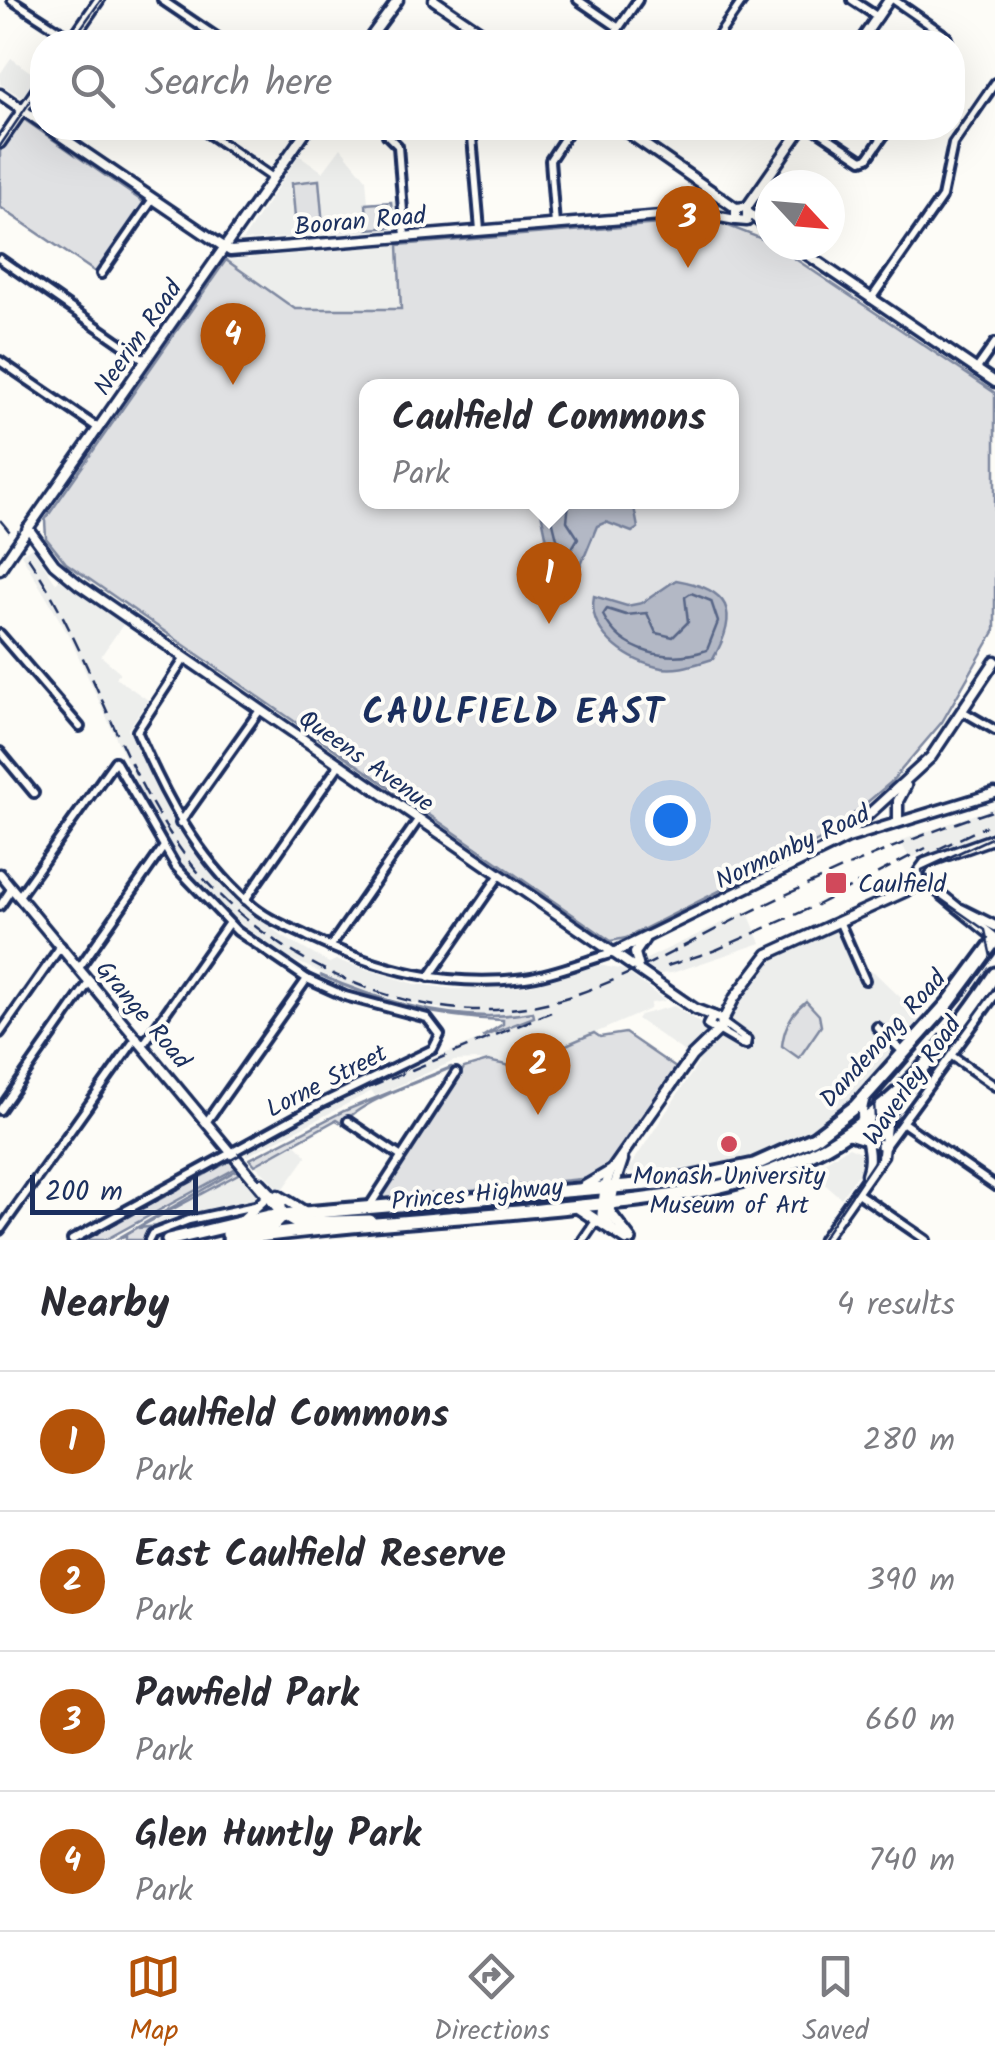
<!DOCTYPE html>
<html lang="en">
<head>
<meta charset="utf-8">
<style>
  body { margin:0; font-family:Kalam,sans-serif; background:#f7f7f7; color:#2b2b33 }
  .compass { position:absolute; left:755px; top:170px; width:90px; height:90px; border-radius:50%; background:#fff; box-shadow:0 10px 40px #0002; rotate:116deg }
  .scale { position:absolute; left:30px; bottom:25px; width:168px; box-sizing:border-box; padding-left:10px; border:5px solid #1b2f5e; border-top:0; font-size:28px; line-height:35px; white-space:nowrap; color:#1b2f5e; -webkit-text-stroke:8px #fdfcf7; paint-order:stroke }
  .you { position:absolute; left:670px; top:820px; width:35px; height:35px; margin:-25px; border:8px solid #fff; border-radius:50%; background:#1a73e8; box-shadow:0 0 0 15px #1a73e833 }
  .badge { display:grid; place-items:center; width:65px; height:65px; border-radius:50%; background:#b45309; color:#fff; font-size:32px; font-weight:700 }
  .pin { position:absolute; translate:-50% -82px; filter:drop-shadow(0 2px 5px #0008) }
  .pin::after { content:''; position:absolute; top:52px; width:35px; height:30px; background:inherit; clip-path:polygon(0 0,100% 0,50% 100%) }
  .popup { position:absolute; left:359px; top:379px; width:380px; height:130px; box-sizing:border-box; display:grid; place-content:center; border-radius:20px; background:#fff; filter:drop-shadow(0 2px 8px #0005); font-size:32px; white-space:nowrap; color:#7c7c81 }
  .popup b { font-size:38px; color:#2b2b33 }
  .popup::after { content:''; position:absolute; left:50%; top:100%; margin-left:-20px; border:20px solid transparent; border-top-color:#fff }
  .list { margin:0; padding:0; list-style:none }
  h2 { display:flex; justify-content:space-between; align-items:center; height:130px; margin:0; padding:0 40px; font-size:42px }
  h2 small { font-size:32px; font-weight:400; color:#7c7c81 }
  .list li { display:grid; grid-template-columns:65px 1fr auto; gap:30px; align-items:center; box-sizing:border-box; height:140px; padding:0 40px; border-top:2px solid #e1e1e2 }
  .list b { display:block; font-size:38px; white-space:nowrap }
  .list p { margin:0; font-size:32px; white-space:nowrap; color:#7c7c81 }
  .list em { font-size:32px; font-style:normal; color:#7c7c81 }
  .icon { flex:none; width:55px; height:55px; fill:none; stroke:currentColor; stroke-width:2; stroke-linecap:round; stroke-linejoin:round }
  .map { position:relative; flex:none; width:995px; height:1240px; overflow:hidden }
  .search { position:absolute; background:#fff; box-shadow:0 10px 40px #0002; left:30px; right:30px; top:30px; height:110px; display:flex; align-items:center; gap:25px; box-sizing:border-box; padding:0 35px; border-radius:40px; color:#7c7c81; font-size:38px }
  .sheet { height:690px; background:#fff }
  nav { display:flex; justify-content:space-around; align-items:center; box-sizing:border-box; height:140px; border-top:2px solid #e1e1e2; background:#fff; font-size:28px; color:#7c7c81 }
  nav a { display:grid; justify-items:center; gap:5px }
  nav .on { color:#b45309 }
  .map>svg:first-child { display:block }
  .built { fill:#edeeec }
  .green { fill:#e0e1e3; stroke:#7e88a0; stroke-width:2.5; fill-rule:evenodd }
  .water { fill:#b3b8c5; stroke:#76819c; stroke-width:2.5 }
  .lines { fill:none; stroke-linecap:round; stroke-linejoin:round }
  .shore { stroke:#586687; stroke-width:2.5 }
  .street-casing { stroke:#1b2f5e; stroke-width:14 }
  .secondary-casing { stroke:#1b2f5e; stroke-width:15 }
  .primary-casing { stroke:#1b2f5e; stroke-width:16 }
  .highway-casing { stroke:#1b2f5e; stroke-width:19 }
  .street { stroke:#fdfcf7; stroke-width:6 }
  .secondary { stroke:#fdfcf7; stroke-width:8 }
  .primary { stroke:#fdfcf7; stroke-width:9 }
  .highway { stroke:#fdfcf7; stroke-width:11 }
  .tram { stroke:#1b2f5e; stroke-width:2.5 }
  .rail { stroke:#1b2f5e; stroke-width:2.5; stroke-dasharray:15 8; stroke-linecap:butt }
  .secondary-bridge-casing { stroke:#1b2f5e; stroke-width:15; stroke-linecap:butt }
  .secondary-bridge { stroke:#fdfcf7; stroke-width:8 }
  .poi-dot { fill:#d1495b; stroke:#fdfcf7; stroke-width:4 }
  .labels { text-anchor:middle; stroke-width:8; stroke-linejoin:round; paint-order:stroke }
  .street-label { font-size:25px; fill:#1b2f5e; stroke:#fdfcf7 }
  .poi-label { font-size:25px; fill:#1b2f5e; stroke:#fdfcf7; text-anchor:start }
  .district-label { font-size:35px; font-weight:bold; letter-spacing:2.5px; fill:#1b2f5e; stroke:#fdfcf7 }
</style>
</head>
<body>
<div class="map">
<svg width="995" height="1240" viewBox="0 0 995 1240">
  <rect width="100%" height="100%" fill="#fdfcf7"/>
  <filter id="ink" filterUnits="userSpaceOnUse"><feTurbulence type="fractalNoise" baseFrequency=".01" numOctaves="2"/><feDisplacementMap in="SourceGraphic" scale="20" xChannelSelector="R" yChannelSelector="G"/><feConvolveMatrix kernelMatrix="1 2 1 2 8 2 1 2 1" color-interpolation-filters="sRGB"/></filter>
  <g filter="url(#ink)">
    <!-- built -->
    <g class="built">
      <path d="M11 58 36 76 22 97 0 84V74Z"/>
      <path d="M341 148 366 179 368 203 396 200 395 229 242 241 299 155 323 172Z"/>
      <path d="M398 245 401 309H295L226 260Z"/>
      <path d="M32 547 56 583 60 579 124 623 101 656 120 672 116 678 148 700 128 729 153 783 202 863 229 894 283 937 329 963 336 960 415 984 454 989 528 986 599 965 624 970 665 1001 651 1003 650 1009 515 1068 479 1060 454 1061 375 1096 372 1091 247 1156 242 1149 334 1100 533 1017V1013L472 1015 365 993 278 953 213 901 168 845 150 812 69 636 21 554Z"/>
      <path d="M995 807V829L931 855 927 851 910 859 900 841Z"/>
      <path d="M747 911 761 943 672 973 659 974 640 962Z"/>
      <path d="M838 928 855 968 874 972 923 1019 848 1101 799 1138 760 1154 708 1167 626 1173 699 1062 637 1019 640 1015 674 1006 719 1036 769 961Z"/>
      <path d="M296 1144 307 1156 282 1191 255 1165Z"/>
      <path d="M849 1147 863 1153 864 1166 841 1198 809 1171Z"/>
      <path d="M240 1173 260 1198 186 1213 139 1231Z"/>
    </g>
    <!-- green -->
    <g class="green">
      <path d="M22 118 152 208 104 278 0 207V151Z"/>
      <path d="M319 180 323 226 296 229 292 183Z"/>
      <path d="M391 202 394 227 368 229 366 204Z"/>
      <path d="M685 222 721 223 770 242 995 393V630L942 722 890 783 826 837 626 938 611 941 66 563 46 538 45 520 226 260 295 309H401L398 245ZM366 386H732V502H366Z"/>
      <path d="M320 975C384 1003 462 1025 533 1012L534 1017 482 1037 503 1024V1020C440 1018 377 1002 320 975Z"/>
      <path d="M806 1001 819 1015 821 1026 799 1058 782 1046C784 1027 791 1013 806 1001Z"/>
      <path d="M594 1033 600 1037 625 1033 676 1068 604 1171 591 1178 373 1200 464 1068 488 1061 515 1067Z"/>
      <path d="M451 1067 459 1069H448C421 1081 360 1101 343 1124L336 1120 255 1165 250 1159 344 1111Z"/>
      <path d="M227 1158 107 1228 230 1161 236 1168 229 1172 105 1240H78Z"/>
      <path d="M237 1170 240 1173 138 1228 159 1226 147 1231 144 1240H126V1235L115 1240Z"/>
    </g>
    <!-- water -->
    <g class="water">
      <path d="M539 502H633L638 528 632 532 606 522 597 526 581 565H565L548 545Z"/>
      <path d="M676 580C729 589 741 611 713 659 696 664 675 672 657 667 624 659 587 631 594 596L627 606 642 603Z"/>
    </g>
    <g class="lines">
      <!-- shore -->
      <g class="shore">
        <path d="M548 502 557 539 571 550 578 538 567 521 569 502"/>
        <path d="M691 593 711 601 718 622 707 650C670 663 622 654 603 615L607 609 626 615 647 613 656 633 673 637 688 622 685 597Z"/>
      </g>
      <defs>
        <g id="street">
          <path d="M12 0 77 42"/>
          <path d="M162 0 224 42"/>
          <path d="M578 0 619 28"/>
          <path d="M852 0 878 17"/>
          <path d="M894 0 946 36 948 42"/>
          <path d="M609 42 638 0"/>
          <path d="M714 42 743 0"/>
          <path d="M200 128 273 178"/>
          <path d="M479 128 472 137 480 230"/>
          <path d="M814 128 862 160 868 158 889 128"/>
          <path d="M387 135 398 146 405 237"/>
          <path d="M644 144 656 128"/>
          <path d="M555 225 550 160 571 128"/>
          <path d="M0 259 145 360"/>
          <path d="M101 274 153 199"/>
          <path d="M871 299 942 197 953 144 995 83"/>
          <path d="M0 361 98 428"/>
          <path d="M976 370 995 343"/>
          <path d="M0 634 80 727"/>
          <path d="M185 658 137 731C165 796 196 856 249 903 266 919 289 927 309 937 378 970 448 988 525 978 555 974 584 961 613 953"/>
          <path d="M964 712 995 730"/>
          <path d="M0 752 34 793"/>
          <path d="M180 823 260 710"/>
          <path d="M19 896 115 761 176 867 237 931 307 979 345 996 427 1018 440 1035 433 1049 320 1104 72 1240"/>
          <path d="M245 900 339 765"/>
          <path d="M0 906 12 888"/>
          <path d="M839 921 865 980"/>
          <path d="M330 947 418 820"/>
          <path d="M79 968 163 848"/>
          <path d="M429 977 499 876"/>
          <path d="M723 1023 745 1039"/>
          <path d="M877 1027 903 1052"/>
          <path d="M718 1030 742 1044"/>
          <path d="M0 1033 61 946"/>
          <path d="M743 1040H747L746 1045 742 1044Z"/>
          <path d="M143 1045 228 924"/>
          <path d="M952 1056 995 1086"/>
          <path d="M0 1110 90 981"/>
          <path d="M207 1121 307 979"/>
          <path d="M348 1121 400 1156"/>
          <path d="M905 1124 995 1186"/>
          <path d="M885 1146 995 995"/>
          <path d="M856 1192 926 1240"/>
          <path d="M369 1207 456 1073"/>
          <path d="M0 1230 137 1037"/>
          <path d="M149 1240 152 1234 189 1220 259 1205"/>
          <path d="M583 1240 596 1221"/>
        </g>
        <g id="secondary">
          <path d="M434 0 496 42"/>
          <path d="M70 42 99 0"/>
          <path d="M367 42 398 0"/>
          <path d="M860 42 889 0"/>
          <path d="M0 94 42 123"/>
          <path d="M49 128 230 251 698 213 736 220"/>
          <path d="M621 128 736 208 747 207V221L736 220V208"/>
          <path d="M0 143 42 82"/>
          <path d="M747 207 802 128"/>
          <path d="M750 214 770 230"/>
          <path d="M793 245 995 382"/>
          <path d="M28 528 54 564 78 584 695 1009 713 1016"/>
          <path d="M27 530 308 128"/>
          <path d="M0 569 15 547"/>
          <path d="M898 822V801L906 786"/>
          <path d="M844 837 931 757 995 661"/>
          <path d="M0 874 283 1215"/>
          <path d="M926 882 995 938"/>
          <path d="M919 883V871L925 863 995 838"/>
          <path d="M961 909 995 926"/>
          <path d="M613 953 848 838 995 793"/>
          <path d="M639 968 635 953 644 940"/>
          <path d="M722 1022 735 997 768 954 926 882"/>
          <path d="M864 1101C856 1126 876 1147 866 1174"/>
          <path d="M847 1134 885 1146"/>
          <path d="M261 1183 281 1204 283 1215"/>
          <path d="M583 1187 610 1171"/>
          <path d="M605 1187 611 1171 692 1056 721 1028 722 1019 713 1016 708 1025 717 1030"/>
          <path d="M614 1187 623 1160"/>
          <path d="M278 1195 304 1211"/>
          <path d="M243 1219 267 1197"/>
          <path d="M823 1240 883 1155 886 1124 898 1095"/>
        </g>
        <g id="primary">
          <path d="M605 1187 602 1214 612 1230"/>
          <path d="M614 1187 609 1211 631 1240"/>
          <path d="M578 1208 627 1240"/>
        </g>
        <g id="highway">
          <path d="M283 1215 297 1223 370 1221"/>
          <path d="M228 1234 274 1224 283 1215"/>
          <path d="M168 1240 269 1216 673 1182 754 1165 814 1138 856 1106 949 1002 995 940"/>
          <path d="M229 1240C341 1224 456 1219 569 1207 659 1198 745 1192 826 1146 899 1104 949 1043 995 974"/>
        </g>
      </defs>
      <!-- street casing -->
      <use href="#street" class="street-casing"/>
      <!-- secondary casing -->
      <use href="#secondary" class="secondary-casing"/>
      <!-- primary casing -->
      <use href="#primary" class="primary-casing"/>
      <!-- highway casing -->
      <use href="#highway" class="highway-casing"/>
      <!-- street -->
      <use href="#street" class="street"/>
      <!-- secondary -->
      <use href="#secondary" class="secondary"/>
      <!-- primary -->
      <use href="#primary" class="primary"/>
      <!-- highway -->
      <use href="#highway" class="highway"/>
      <!-- tram -->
      <g class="tram">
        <path d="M71 42 101 0"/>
        <path d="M0 146 42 84"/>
        <path d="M821 1240 877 1157 874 1101 964 997 991 957 985 930 925 888 922 870 995 836"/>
      </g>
      <!-- rail -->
      <g class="rail">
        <path d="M0 520C83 617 108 747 181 850 254 954 409 1031 537 1005 606 991 675 950 738 918 821 877 907 838 995 810"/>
        <path d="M918 859 986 826"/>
        <path d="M667 966 716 950 817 905 926 848"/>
        <path d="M85 1240 342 1099 551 1012"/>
      </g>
      <defs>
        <path id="secondary-bridge" d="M15 547 24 534"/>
      </defs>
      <!-- secondary-bridge casing -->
      <use href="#secondary-bridge" class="secondary-bridge-casing"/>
      <!-- secondary-bridge -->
      <use href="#secondary-bridge" class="secondary-bridge"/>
    </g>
  </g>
  <!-- markers -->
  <g class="poi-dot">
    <rect x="824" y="871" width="24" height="24" rx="5"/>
    <circle cx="729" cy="1144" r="10"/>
  </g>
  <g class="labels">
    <!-- street labels -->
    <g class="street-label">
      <text transform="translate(360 220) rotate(-5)" y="9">Booran Road</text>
      <text transform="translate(137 337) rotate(-55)" y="9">Neerim Road</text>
      <text transform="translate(367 760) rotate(35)" y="9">Queens Avenue</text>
      <text transform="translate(792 846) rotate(-25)" y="9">Normanby Road</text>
      <text transform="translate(144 1014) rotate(50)" y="9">Grange Road</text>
      <text transform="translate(882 1038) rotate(-48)" y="9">Dandenong Road</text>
      <text transform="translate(326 1080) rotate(-27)" y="9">Lorne Street</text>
      <text transform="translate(911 1080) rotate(-55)" y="9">Waverley Road</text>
      <text transform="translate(477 1193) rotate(-5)" y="9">Princes Highway</text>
    </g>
    <!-- poi labels -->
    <g class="poi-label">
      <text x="858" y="892">Caulfield</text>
      <text x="729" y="1184" text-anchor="middle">Monash University<tspan x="729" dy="29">Museum of Art</tspan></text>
    </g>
    <!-- district labels -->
    <g class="district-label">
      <text x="514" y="723">CAULFIELD EAST</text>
    </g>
  </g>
</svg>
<svg class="compass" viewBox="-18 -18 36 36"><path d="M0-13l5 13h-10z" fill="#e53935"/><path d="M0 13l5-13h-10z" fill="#7c7c81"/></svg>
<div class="scale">200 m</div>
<div class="you"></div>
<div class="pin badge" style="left:549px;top:624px">1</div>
<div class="popup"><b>Caulfield Commons</b>Park</div>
<div class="pin badge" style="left:538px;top:1115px">2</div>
<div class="pin badge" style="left:688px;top:268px">3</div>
<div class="pin badge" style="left:233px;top:385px">4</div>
<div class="search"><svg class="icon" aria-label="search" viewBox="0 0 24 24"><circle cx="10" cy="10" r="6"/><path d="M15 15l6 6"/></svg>Search here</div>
</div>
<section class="sheet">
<h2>Nearby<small>4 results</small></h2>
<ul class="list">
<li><span class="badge">1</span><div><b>Caulfield Commons</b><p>Park</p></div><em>280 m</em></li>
<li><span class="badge">2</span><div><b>East Caulfield Reserve</b><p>Park</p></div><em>390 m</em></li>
<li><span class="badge">3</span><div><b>Pawfield Park</b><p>Park</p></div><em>660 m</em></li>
<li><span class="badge">4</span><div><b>Glen Huntly Park</b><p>Park</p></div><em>740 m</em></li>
</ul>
</section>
<nav>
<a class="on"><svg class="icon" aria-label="map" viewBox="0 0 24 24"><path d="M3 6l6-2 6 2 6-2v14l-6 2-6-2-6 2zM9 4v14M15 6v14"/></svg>Map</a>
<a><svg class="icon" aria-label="directions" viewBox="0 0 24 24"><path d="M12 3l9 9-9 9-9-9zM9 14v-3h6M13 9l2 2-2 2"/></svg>Directions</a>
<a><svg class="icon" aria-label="saved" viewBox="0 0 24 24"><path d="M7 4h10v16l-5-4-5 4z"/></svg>Saved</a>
</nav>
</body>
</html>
